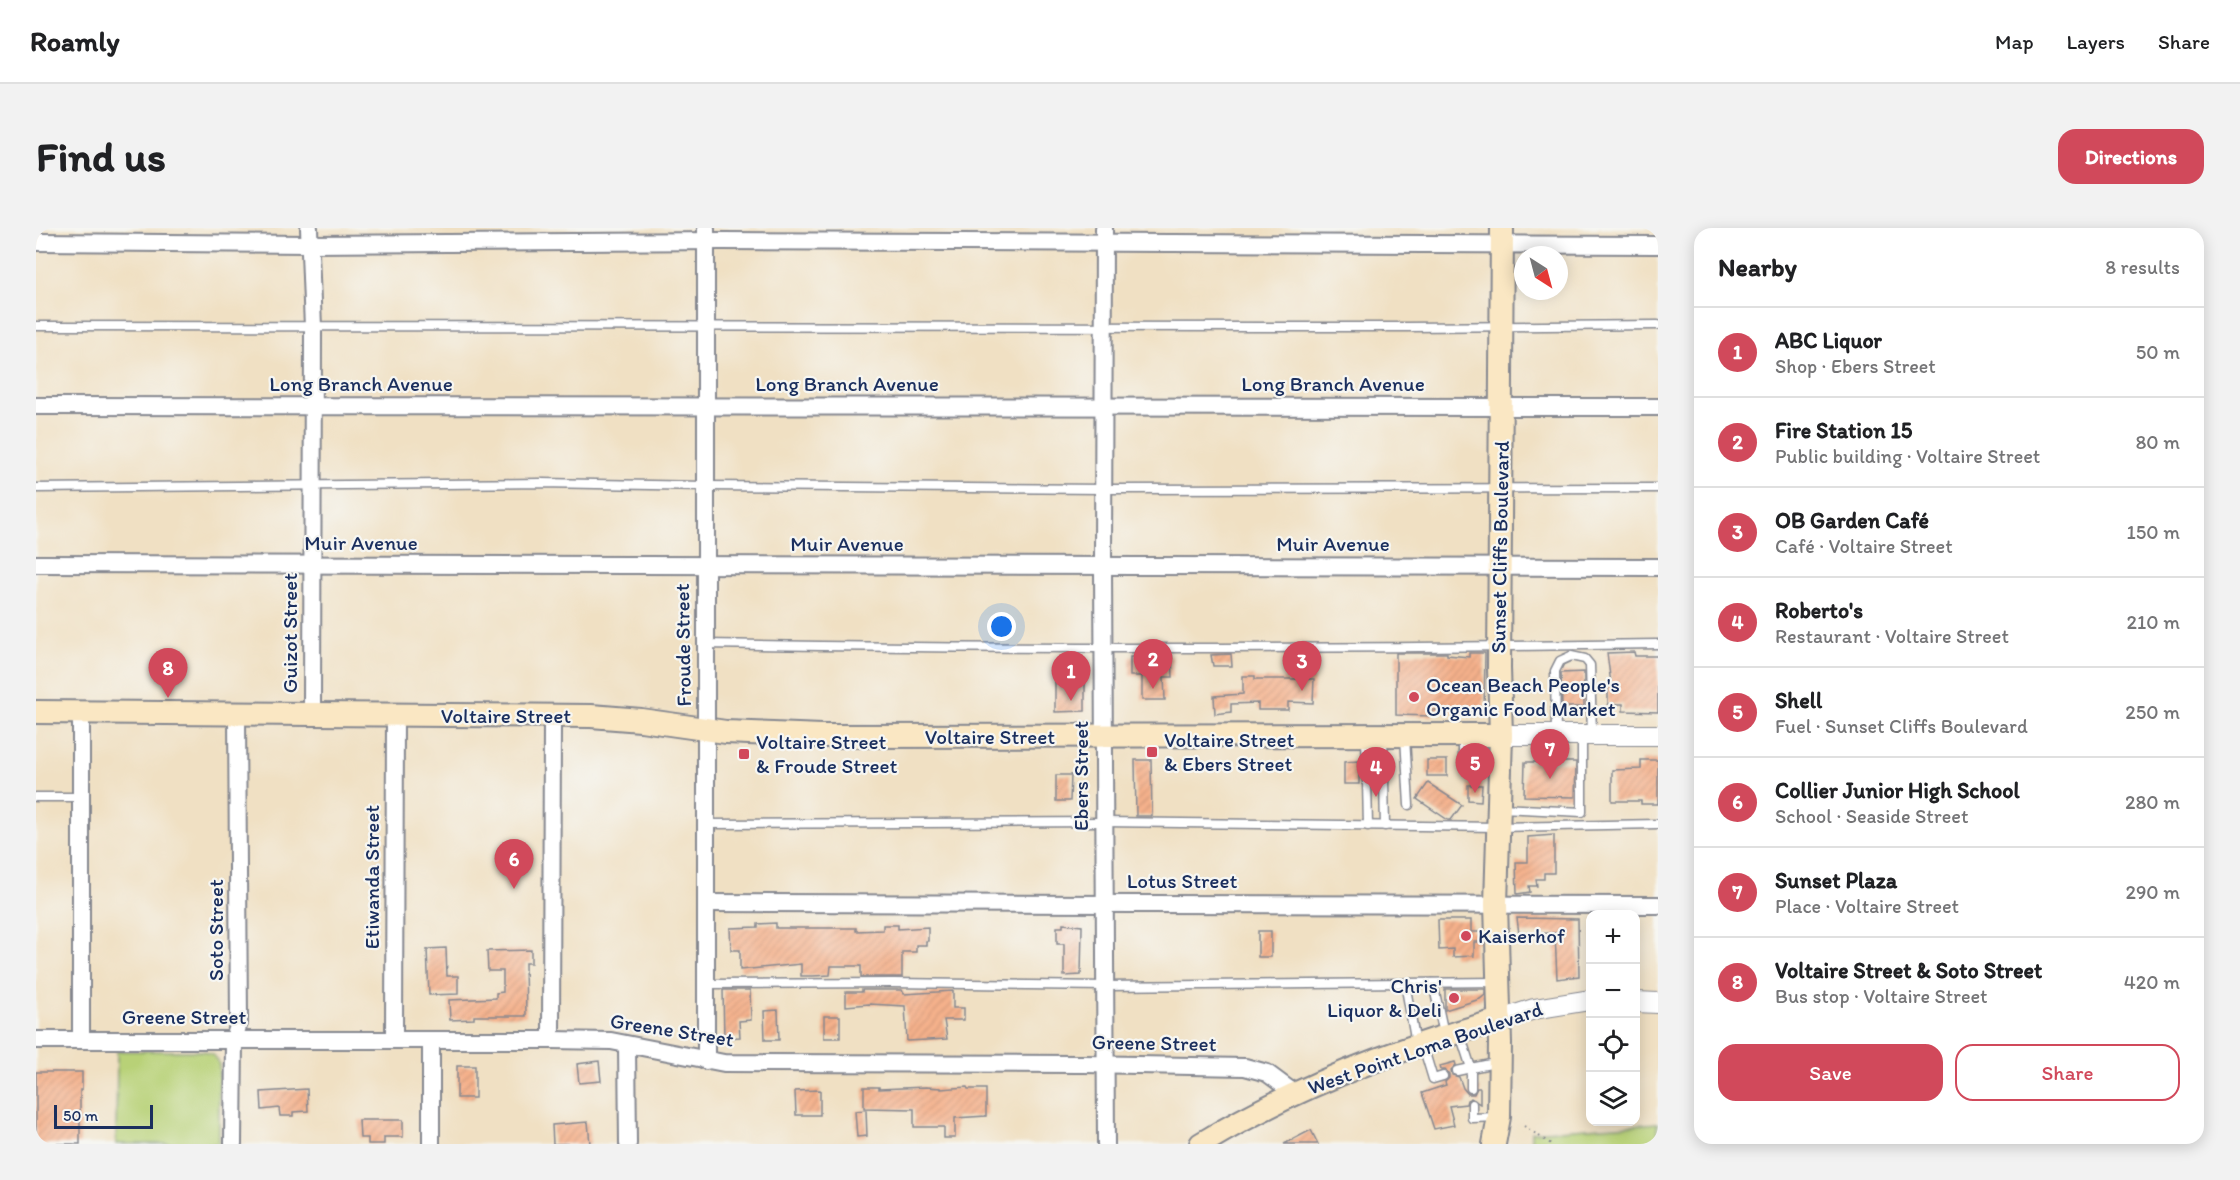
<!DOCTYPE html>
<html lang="en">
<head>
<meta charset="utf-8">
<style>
  body { margin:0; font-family:Itim,sans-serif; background:#f2f2f2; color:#202124 }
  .controls { position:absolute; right:18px; bottom:18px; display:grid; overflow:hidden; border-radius:12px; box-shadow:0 3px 15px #0003 }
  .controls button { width:54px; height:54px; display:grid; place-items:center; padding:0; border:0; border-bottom:2px solid #e0e0e0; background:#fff; color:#202124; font:30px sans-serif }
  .compass { position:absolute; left:1478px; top:18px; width:54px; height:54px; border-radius:50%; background:#fff; box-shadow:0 3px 15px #0003; rotate:144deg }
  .scale { position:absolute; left:18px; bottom:15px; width:99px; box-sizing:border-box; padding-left:6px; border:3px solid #1b2f5e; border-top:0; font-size:16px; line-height:21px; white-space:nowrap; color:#1b2f5e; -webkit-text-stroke:4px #f6f6f2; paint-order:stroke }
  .you { position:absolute; left:966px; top:399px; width:21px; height:21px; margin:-15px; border:4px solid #fff; border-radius:50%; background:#1a73e8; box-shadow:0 0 0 9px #1a73e833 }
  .badge { display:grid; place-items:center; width:39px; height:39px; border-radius:50%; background:#d1495b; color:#fff; font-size:20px; font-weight:700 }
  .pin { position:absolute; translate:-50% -50px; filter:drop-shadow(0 2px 3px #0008) }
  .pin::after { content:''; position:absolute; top:32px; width:21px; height:18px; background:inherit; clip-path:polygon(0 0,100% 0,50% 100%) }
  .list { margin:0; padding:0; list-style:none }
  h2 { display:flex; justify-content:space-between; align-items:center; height:78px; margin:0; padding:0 24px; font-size:26px }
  h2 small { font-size:20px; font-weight:400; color:#757577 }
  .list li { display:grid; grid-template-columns:39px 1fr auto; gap:18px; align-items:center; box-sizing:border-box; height:90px; padding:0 24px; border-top:2px solid #e0e0e0 }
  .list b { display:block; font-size:22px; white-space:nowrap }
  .list p { margin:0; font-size:20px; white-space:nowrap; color:#757577 }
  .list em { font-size:20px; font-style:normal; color:#757577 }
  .actions { display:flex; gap:12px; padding:18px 24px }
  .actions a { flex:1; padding:14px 0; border:2px solid #d1495b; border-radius:18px; text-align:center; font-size:21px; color:#d1495b }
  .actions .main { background:#d1495b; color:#fff }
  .icon { flex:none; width:33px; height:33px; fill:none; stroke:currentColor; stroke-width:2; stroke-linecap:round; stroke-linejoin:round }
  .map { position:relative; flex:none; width:1622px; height:916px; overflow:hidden; border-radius:18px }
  header { display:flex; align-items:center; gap:36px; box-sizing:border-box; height:84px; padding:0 30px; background:#fff; border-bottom:2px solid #e0e0e0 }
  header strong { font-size:28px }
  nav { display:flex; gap:33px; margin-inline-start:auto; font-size:21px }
  .intro { display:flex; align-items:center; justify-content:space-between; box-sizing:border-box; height:144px; padding:0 36px }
  h1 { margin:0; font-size:42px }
  .button { padding:15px 27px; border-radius:18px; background:#d1495b; color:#fff; font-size:21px; font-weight:700 }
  main { display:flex; gap:36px; padding:0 36px }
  aside { flex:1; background:#fff; border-radius:18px; box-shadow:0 3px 15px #0003 }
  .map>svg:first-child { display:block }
  .park { fill:#b8d177; stroke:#6a806a; stroke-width:1.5 }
  .building { fill:url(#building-hatch) }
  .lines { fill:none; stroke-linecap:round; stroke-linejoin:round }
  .service-casing { stroke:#868890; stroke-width:11 }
  .minor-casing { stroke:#868890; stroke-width:20 }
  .tertiary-casing { stroke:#868890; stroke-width:22 }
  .secondary-casing { stroke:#868890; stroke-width:26 }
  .path { stroke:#868890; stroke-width:2; stroke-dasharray:1.5 4.5; stroke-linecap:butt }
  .service { stroke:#fff; stroke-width:8 }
  .minor { stroke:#fff; stroke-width:16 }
  .tertiary { stroke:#fff; stroke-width:20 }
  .secondary { stroke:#fae7c3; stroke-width:22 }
  .poi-dot { fill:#d1495b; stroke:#f6f6f2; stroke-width:2 }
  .labels { text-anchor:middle; stroke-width:4.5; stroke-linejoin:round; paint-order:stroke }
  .street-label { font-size:21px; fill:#1b2f5e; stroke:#f6f6f2 }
  .poi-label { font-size:21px; fill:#1b2f5e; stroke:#f6f6f2; text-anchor:start }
</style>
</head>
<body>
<header>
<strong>Roamly</strong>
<nav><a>Map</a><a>Layers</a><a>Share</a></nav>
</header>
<div class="intro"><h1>Find us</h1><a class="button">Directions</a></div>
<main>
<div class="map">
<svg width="1622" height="916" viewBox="0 0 1622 916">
  <defs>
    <pattern id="building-hatch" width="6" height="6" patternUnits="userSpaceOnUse" patternTransform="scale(1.5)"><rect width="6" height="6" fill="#f5b18b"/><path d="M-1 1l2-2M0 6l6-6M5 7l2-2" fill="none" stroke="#d1997a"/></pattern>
  </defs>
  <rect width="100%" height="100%" fill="#f6f6f2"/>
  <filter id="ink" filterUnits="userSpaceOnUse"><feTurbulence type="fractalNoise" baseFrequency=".0167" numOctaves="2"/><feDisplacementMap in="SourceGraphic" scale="12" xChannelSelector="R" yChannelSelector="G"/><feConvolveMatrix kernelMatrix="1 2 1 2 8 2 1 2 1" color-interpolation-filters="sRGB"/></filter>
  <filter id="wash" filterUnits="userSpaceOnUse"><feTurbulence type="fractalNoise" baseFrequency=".008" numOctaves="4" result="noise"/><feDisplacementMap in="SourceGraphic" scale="24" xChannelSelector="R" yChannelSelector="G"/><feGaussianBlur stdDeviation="1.35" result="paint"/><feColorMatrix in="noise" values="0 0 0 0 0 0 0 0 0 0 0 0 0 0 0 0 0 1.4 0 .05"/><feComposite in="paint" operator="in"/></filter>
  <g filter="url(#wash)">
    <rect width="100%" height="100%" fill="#f0e0c3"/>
    <!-- park -->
    <g class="park">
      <path d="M81 823H168L177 826 183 836V916H80Z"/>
      <path d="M1622 895V916H1495V904Z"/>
    </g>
    <g id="blocks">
      <!-- building -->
      <g class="building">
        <path d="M1598 424 1599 428H1622V484L1587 483V476H1572V456H1575L1571 425Z"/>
        <path d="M1360 425H1411V427L1433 429V425H1449L1448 484 1397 482V488L1360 487Z"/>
        <path d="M1195 426 1196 438H1177L1175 427Z"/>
        <path d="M1136 428 1137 449H1128L1129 472H1106V448H1094V429Z"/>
        <path d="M1548 444V479H1526L1525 445Z"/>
        <path d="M1207 448H1219V451H1278L1277 475 1252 474V482H1222V475L1195 476V484L1179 486 1178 468 1207 466Z"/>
        <path d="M1049 452V483L1019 484V453Z"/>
        <path d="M1099 532H1115L1116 588H1100Z"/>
        <rect x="1391" y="532" width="20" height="16"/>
        <path d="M1605 532H1622V576H1605V573H1576V542L1605 541Z"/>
        <path d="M1323 533V556H1308V534Z"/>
        <path d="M1489 534H1540L1539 569 1488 568Z"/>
        <path d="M1020 547H1035L1034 573H1020Z"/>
        <path d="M1392 555 1426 577 1415 592H1412L1381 571Z"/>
        <path d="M1432 557H1446L1445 573 1432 572Z"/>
        <path d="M1518 607V645H1508V651H1500L1501 658H1493L1494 664 1481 666 1480 634H1492V609Z"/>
        <path d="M1481 690 1542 691 1543 748 1521 751 1519 705 1483 706Z"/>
        <path d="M1402 692H1435V704H1447V714H1438V728L1417 729V721L1403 722Z"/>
        <path d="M740 695V700H820V703L847 702V697H862V701L892 699V713H890V717H880V724H866V749H825V738H795L794 747 777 748H765V736L704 742V722H695L694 700 722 699V696Z"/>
        <path d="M1027 696 1046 698 1045 747 1028 748V716H1021V699H1027Z"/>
        <rect x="1222" y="703" width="13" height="26"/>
        <path d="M410 720 411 748H422V766L393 767 391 721Z"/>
        <path d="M495 722V735H489L490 788H438V791L414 792 413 772 460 770V765L467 764V743H452L451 723Z"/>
        <path d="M1409 761H1449V767L1444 771 1409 782Z"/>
        <path d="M687 762H714L715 792 703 793 704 809 688 810Z"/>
        <path d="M826 762H866L868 766 917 763V780H928V792H908L911 811 871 813 869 778 833 776 810 778V764H826Z"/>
        <path d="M742 782 743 812H729L728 783Z"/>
        <rect x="788" y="788" width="16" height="22"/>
        <path d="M563 833 565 853 543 855 541 836Z"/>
        <path d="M1419 834 1420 837 1415 842 1416 847 1423 849 1427 860 1432 866H1438L1441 860H1444V876L1435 870 1431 872 1430 876 1413 878 1418 897 1398 901 1386 865 1410 857 1409 854 1413 850V846L1409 842H1405L1404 838Z"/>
        <rect x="421" y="838" width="18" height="32"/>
        <path d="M0 844H46V862H44V916H0Z"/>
        <path d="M828 859H843V861L890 859 905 860V861L931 859 932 861H950V888L919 890V910H908V899H878V881L828 880Z"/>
        <path d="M271 861 272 883 257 884V888H244L243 880 226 882 225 864Z"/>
        <path d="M784 862V887H760L759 863Z"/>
        <path d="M830 882 831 908 821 909 819 883Z"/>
        <path d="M323 892H367V909H348V916H332V910H324Z"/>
        <path d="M552 894 554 916H517L516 897Z"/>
        <path d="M1275 902 1282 916H1248Z"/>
      </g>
    </g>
  </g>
  <g filter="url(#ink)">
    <use href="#blocks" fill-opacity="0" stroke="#868890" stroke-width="1.5"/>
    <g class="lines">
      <defs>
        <g id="service">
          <path d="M0 98 1372 99 1622 97"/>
          <path d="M0 260 505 255 670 258 1068 261 1622 260"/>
          <path d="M669 416C986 422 1304 421 1622 416"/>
          <path d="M1520 506 1519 443 1524 433 1535 428 1549 431 1554 437 1556 507"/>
          <path d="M1330 507 1332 598"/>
          <path d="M1427 507V528"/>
          <path d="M1347 508 1349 598"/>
          <path d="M1369 509 1373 577"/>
          <path d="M0 569H44"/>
          <path d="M1464 580 1546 584V508"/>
          <path d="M670 596 1068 594 1463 599 1622 596"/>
          <path d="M1369 755 1380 816"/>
          <path d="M1397 755 1408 806"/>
          <path d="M669 756 857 755 1069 758 1462 754"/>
          <path d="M1424 806 1435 840 1464 834"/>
          <path d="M1387 818 1397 851 1407 848"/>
          <path d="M1421 843 1435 840V860"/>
          <path d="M1436 876V890L1463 889"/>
        </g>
        <g id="minor">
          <path d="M273 0 277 99 276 487"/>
          <path d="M670 0V833"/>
          <path d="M1068 0 1067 339 1070 916"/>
          <path d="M0 14 274 16 686 13 1622 17"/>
          <path d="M0 178 1622 179"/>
          <path d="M0 336 1622 339"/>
          <path d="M45 485V811"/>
          <path d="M670 675 1622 677"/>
          <path d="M0 812H515L575 813 688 835 1048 836 1209 839 1231 845 1258 865"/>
          <path d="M358 812 359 487"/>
          <path d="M515 812 516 488"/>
          <path d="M591 817 592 916"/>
          <path d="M197 916 198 811 203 795 201 487"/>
          <path d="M395 916V812"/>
        </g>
        <g id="tertiary">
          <path d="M1465 507H1622"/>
          <path d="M1600 774 1622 775"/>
          <path d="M1464 792 1498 781 1554 772"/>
        </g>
        <g id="secondary">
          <path d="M0 484 555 488 605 492 690 504 786 508 1465 507"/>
          <path d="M1165 916C1258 859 1359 821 1464 792"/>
          <path d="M1458 916 1463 889 1464 815 1460 676 1465 507 1463 440 1466 0"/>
        </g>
      </defs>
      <!-- service casing -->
      <use href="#service" class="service-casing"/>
      <!-- minor casing -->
      <use href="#minor" class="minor-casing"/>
      <!-- tertiary casing -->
      <use href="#tertiary" class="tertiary-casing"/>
      <!-- secondary casing -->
      <use href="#secondary" class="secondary-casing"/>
      <!-- path -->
      <path class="path" d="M1488 898 1515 916"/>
      <!-- service -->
      <use href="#service" class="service"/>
      <!-- minor -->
      <use href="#minor" class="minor"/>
      <!-- tertiary -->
      <use href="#tertiary" class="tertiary"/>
      <!-- secondary -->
      <use href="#secondary" class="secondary"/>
    </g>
  </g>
  <!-- markers -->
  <g class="poi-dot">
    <circle cx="1378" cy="469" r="6"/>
    <rect x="1110" y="518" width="12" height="12" rx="3"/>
    <rect x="702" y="520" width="12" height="12" rx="3"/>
    <circle cx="1430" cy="708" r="6"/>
    <circle cx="1418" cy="770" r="6"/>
  </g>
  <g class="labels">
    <!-- street labels -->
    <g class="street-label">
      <text x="325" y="163">Long Branch Avenue</text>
      <text x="811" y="163">Long Branch Avenue</text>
      <text x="1297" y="163">Long Branch Avenue</text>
      <text x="325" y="322">Muir Avenue</text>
      <text x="811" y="323">Muir Avenue</text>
      <text x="1297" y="323">Muir Avenue</text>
      <text transform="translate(1464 319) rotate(-89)" y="7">Sunset Cliffs Boulevard</text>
      <text transform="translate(254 405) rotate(-90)" y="7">Guizot Street</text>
      <text transform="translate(647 417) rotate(-91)" y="7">Froude Street</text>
      <text x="470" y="495">Voltaire Street</text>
      <text x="954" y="516">Voltaire Street</text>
      <text transform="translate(1045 548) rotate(-90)" y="7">Ebers Street</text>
      <text transform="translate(336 649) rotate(-90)" y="7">Etiwanda Street</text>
      <text x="1146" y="660">Lotus Street</text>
      <text transform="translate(180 702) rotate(-90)" y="7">Soto Street</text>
      <text x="148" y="796">Greene Street</text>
      <text transform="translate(636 802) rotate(9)" y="7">Greene Street</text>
      <text transform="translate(1118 815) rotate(1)" y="7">Greene Street</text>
      <text transform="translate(1389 820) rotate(-19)" y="7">West Point Loma Boulevard</text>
    </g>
    <!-- poi labels -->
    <g class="poi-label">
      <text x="1390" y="464">Ocean Beach People's<tspan x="1390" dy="24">Organic Food Market</tspan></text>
      <text x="1128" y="519">Voltaire Street<tspan x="1128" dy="24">&amp; Ebers Street</tspan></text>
      <text x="720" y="521">Voltaire Street<tspan x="720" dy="24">&amp; Froude Street</tspan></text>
      <text x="1442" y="715">Kaiserhof</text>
      <text x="1406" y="765" text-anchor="end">Chris'<tspan x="1406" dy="24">Liquor &amp; Deli</tspan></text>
    </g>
  </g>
</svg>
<div class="controls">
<button>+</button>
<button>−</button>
<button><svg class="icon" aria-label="locate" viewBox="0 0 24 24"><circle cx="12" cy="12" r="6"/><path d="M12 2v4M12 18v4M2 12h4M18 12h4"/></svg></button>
<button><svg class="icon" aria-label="layers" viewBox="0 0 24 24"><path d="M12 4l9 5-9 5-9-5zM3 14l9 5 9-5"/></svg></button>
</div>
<svg class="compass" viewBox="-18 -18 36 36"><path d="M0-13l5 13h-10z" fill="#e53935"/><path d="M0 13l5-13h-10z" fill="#757577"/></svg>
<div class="scale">50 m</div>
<div class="you"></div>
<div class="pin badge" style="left:1035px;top:473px">1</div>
<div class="pin badge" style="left:1117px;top:461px">2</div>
<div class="pin badge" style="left:1266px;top:463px">3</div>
<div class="pin badge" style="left:1340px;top:569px">4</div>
<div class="pin badge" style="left:1439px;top:565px">5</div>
<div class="pin badge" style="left:478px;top:661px">6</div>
<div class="pin badge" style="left:1514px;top:551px">7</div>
<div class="pin badge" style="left:132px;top:470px">8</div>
</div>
<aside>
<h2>Nearby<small>8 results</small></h2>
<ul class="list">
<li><span class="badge">1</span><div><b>ABC Liquor</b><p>Shop · Ebers Street</p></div><em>50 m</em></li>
<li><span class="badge">2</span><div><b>Fire Station 15</b><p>Public building · Voltaire Street</p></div><em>80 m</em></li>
<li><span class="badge">3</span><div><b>OB Garden Café</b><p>Café · Voltaire Street</p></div><em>150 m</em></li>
<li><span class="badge">4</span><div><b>Roberto's</b><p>Restaurant · Voltaire Street</p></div><em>210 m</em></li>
<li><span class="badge">5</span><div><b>Shell</b><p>Fuel · Sunset Cliffs Boulevard</p></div><em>250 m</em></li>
<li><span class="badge">6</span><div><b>Collier Junior High School</b><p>School · Seaside Street</p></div><em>280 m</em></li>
<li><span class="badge">7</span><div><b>Sunset Plaza</b><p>Place · Voltaire Street</p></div><em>290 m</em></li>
<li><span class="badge">8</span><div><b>Voltaire Street &amp; Soto Street</b><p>Bus stop · Voltaire Street</p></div><em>420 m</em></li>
</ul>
<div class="actions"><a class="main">Save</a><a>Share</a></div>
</aside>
</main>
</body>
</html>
